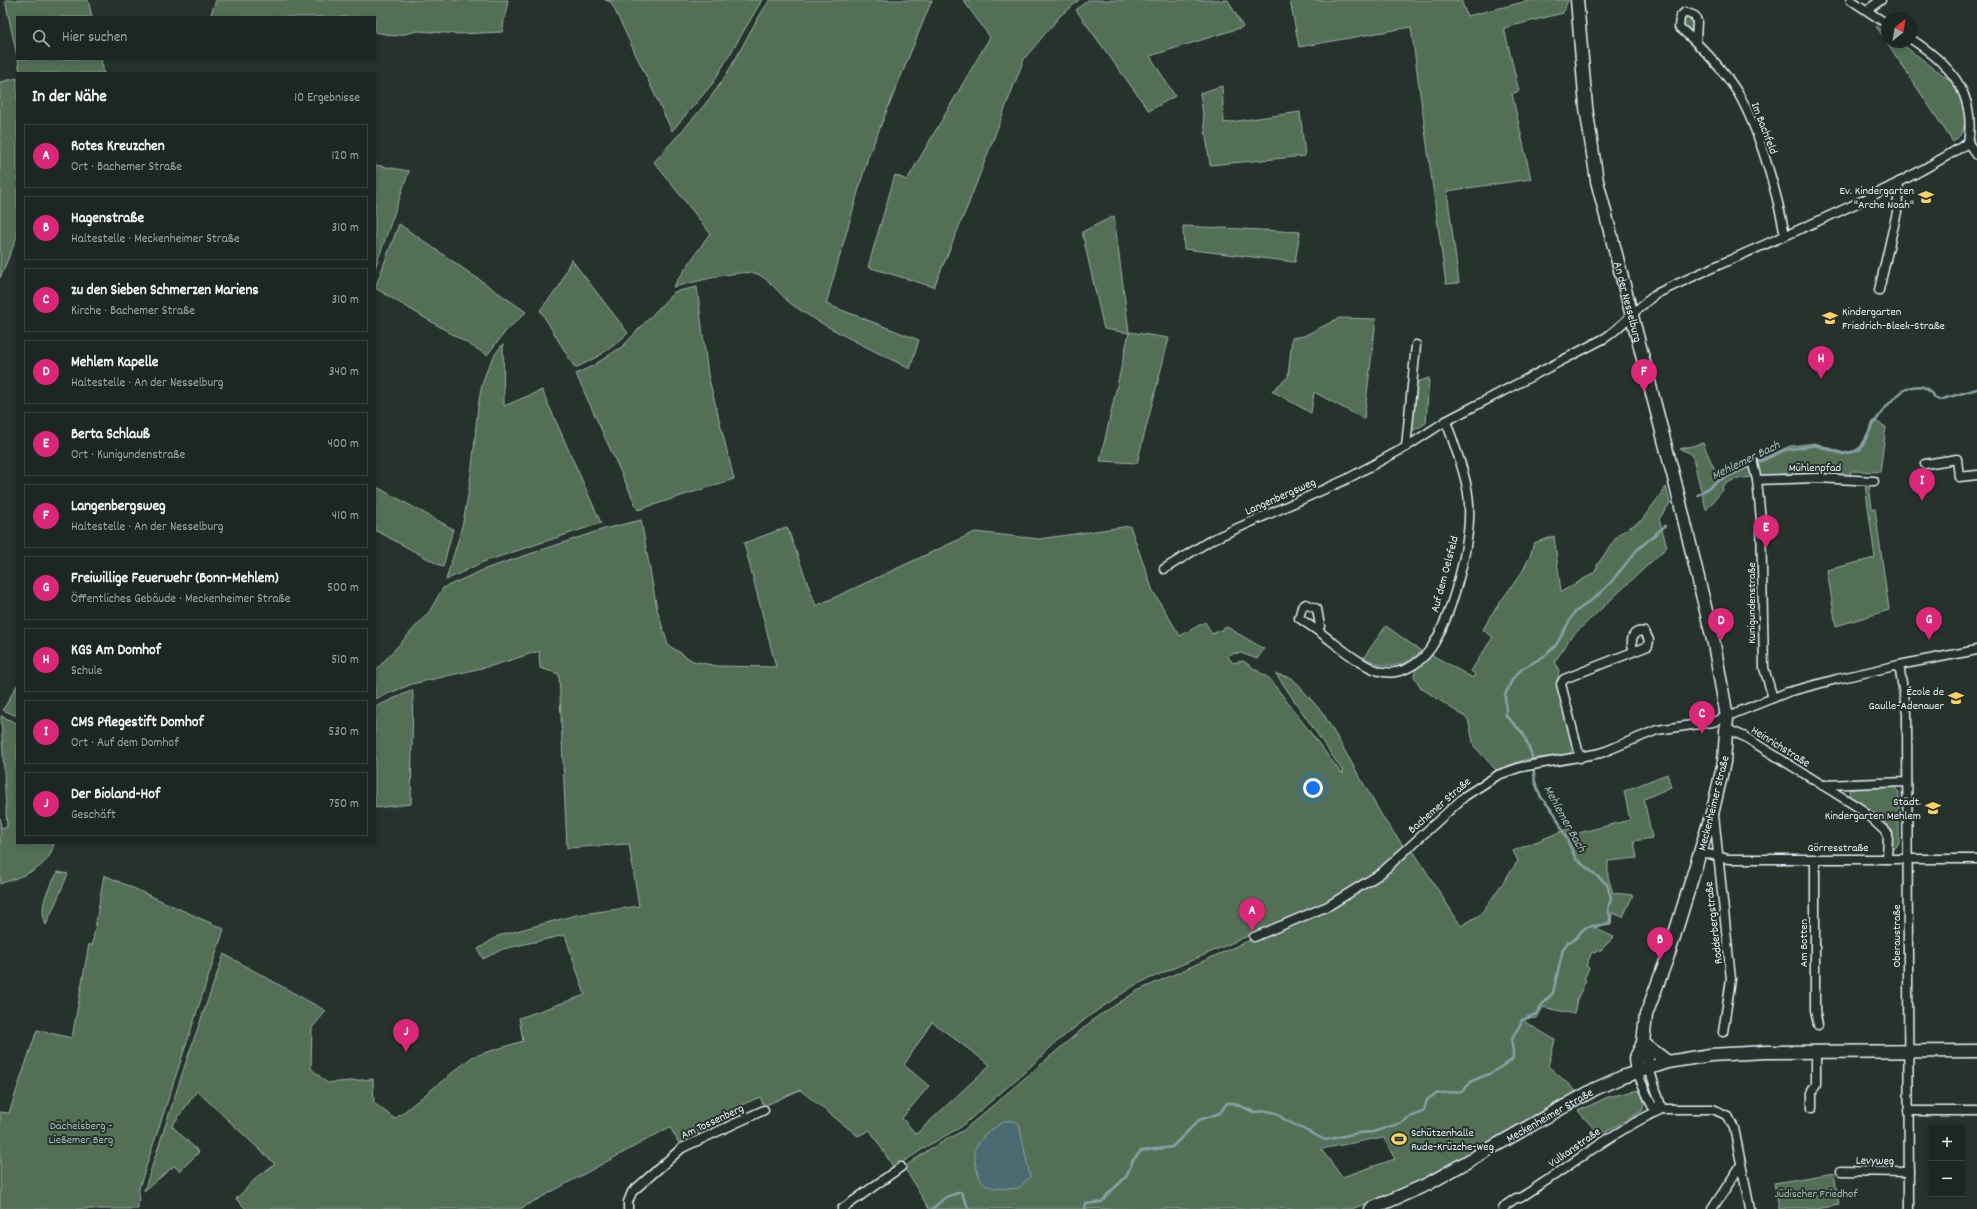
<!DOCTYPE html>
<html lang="de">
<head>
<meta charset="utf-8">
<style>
  body { margin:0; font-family:Dekko,sans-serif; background:#252e2a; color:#f1f3f6 }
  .controls { position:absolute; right:12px; bottom:12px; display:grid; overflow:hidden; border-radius:0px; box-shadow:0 2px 6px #0003 }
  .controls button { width:36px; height:36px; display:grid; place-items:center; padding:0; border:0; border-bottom:1px solid #3a4340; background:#1c2622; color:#f1f3f6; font:20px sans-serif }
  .compass { position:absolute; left:1881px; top:12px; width:36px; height:36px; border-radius:50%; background:#1c2622; box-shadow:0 2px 6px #0003; rotate:31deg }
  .you { position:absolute; left:1313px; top:788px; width:14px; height:14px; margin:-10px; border:3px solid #fff; border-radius:50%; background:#1a73e8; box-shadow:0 0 0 6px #1a73e833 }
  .badge { display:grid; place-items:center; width:26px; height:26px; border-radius:50%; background:#db2777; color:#fff; font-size:13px; font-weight:700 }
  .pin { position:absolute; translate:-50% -33px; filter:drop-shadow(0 1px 2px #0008) }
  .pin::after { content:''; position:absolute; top:21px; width:14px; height:12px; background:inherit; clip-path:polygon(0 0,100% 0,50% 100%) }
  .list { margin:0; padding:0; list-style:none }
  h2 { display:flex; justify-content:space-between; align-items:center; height:52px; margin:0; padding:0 16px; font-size:17px }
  h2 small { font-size:13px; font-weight:400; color:#a0a5a5 }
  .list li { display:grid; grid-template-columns:26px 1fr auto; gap:12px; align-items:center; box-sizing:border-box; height:64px; margin:0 8px 8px; padding:0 8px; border:1px solid #3a4340; border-radius:0px }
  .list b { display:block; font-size:15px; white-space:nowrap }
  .list p { margin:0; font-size:13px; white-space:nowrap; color:#a0a5a5 }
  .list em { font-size:13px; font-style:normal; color:#a0a5a5 }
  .icon { flex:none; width:22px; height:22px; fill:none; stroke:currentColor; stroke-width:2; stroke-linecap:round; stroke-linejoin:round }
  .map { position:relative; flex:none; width:1977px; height:1209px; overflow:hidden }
  .search { position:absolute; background:#1c2622; box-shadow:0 2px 6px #0003; left:16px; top:16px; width:360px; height:44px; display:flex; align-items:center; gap:10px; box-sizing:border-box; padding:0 14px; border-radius:0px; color:#a0a5a5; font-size:15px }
  .panel { position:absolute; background:#1c2622; box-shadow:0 2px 6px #0003; left:16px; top:72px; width:360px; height:772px; border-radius:0px }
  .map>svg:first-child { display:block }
  .green { fill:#526f57; stroke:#9db0a8; fill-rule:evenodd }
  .water { fill:#496b70; stroke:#89a1a6 }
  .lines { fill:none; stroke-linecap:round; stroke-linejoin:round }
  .stream { stroke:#89a1a6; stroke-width:2.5 }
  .street-casing { stroke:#e8f1f8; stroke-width:11 }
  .secondary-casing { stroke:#e8f1f8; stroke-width:15 }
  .street { stroke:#26332d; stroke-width:8 }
  .secondary { stroke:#26332d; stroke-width:12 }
  .labels { text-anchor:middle; stroke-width:4; stroke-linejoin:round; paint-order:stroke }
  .street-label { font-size:12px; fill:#e8f1f8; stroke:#26332d }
  .poi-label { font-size:12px; fill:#e8f1f8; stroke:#26332d; text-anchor:end }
  .park-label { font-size:12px; fill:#acbdb8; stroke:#26332d }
  .water-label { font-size:13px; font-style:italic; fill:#a8bbc2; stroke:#26332d }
</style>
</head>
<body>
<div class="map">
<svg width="1977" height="1209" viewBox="0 0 1977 1209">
  <rect width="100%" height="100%" fill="#26332d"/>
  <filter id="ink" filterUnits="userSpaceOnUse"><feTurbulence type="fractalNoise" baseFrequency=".025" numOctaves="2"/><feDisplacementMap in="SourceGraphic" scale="8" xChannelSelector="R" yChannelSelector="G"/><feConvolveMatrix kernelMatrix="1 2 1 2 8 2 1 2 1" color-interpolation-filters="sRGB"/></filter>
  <g filter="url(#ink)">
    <!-- green -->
    <g class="green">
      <path d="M5 0H88L92 17H17V56Z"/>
      <path d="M216 0H508L502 32 459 34 418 31 395 36 375 32V17H210Z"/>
      <path d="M605 0H762L713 83 672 131 611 2Z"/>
      <path d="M770 0H932L868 157 826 304 919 340 910 369C871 349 831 331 794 306 782 298 768 276 754 273 735 270 693 283 673 287L710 233 654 162C676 137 699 114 718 87 738 59 750 27 770 0Z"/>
      <path d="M963 0H1079L1060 16 1024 59 968 205 934 287 868 267 895 175 907 180 990 37Z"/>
      <path d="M1088 0H1228L1243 27 1150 56 1175 96 1149 111 1076 10Z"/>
      <path d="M1290 0H1461L1467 16 1532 0H1568L1563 13 1504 28 1519 91 1512 94 1531 179 1447 191 1459 283 1446 284 1411 27 1299 47Z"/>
      <path d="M1686 15 1694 19V38L1682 25 1683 18Z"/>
      <path d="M1876 26 1887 33V42H1899L1955 84C1966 100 1972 129 1953 142Z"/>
      <path d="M18 59H101L104 73H20Z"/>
      <path d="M17 78V237L0 278V82Z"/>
      <path d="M1222 86 1224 123 1300 112 1305 156 1210 165 1200 93Z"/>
      <path d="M375 165 409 171 375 268Z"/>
      <path d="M1114 216 1129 332 1169 338 1137 463 1100 461 1129 333 1104 329 1082 232Z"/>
      <path d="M399 224 526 312 506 331 487 355 375 288Z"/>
      <path d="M1183 226 1300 232 1295 262 1184 249Z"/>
      <path d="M571 259 628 333C613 348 595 359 575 368L540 310 559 287Z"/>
      <path d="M697 287 708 375 734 479 638 510 576 374 594 365 623 346 674 292Z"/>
      <path d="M1339 318 1376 319 1364 419 1314 392 1311 413 1272 391 1288 377 1292 338 1304 336Z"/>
      <path d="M503 344 504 406 542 390 601 523 483 562 446 580C452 558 461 535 465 512 469 491 472 470 474 448 478 411 477 374 503 344Z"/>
      <path d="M1429 378 1426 423 1411 432 1417 382Z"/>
      <path d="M1874 420 1886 427 1880 472 1851 471 1850 477 1780 474 1761 479 1750 477 1733 480 1722 486 1723 490 1706 510 1692 454 1680 449 1703 443 1716 473 1734 468 1736 462 1749 464 1790 446 1815 443 1844 453 1854 451 1861 446Z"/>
      <path d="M1865 484H1869L1872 509H1875L1889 610 1836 626 1827 570 1875 558Z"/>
      <path d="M375 486 453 529 443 567 375 530Z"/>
      <path d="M1666 487 1670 503 1659 519 1667 547 1569 639 1565 647 1555 661 1559 671 1557 683 1573 745 1572 751 1568 754 1524 760 1496 770 1474 746 1468 719 1421 688 1414 676 1415 671 1432 655 1473 678 1475 674 1471 671 1493 637 1483 630 1491 615 1522 572 1530 556 1534 543 1554 536 1561 592 1594 573 1597 568V565L1619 534 1642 520Z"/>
      <path d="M641 520 657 609 668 645 693 661 717 666 776 667 744 543 787 527 816 606 975 532 1039 539 1130 526 1153 591 1180 636 1205 622 1212 634 1227 627 1264 649 1257 659 1241 653 1230 654 1228 657 1233 663 1243 661 1270 679 1341 773H1344L1276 674 1292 678 1323 713 1385 821 1405 848 1378 872 1327 904 1264 929 1135 985 1092 1014 1054 1044 1026 1071 961 1127 929 1145 894 1168 870 1130 858 1136 800 1090 764 1106 760 1097 732 1109 736 1119 680 1145 670 1127 520 1209H246L236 1199 258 1176 275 1164 197 1091 172 1126 199 1152 180 1171 174 1166 144 1191 188 1056 224 954 326 1011 312 1028 311 1068 327 1083 373 1079 374 1103 395 1119 472 1057 523 1041 519 1018 585 995 565 935 503 949 483 959 478 949 498 936 576 915 639 906 629 844 567 848 559 674 540 668 539 651 495 665 412 684 375 699V671L429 612 443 588 485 569 604 529ZM932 1022 990 1065 916 1134 902 1118 929 1086 904 1065Z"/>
      <path d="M1386 626 1421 651C1405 668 1384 670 1364 657Z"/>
      <path d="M17 685V716L3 710Z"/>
      <path d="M413 690 411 804 375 808V707Z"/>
      <path d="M1 716 17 723V843H54C49 870 23 875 0 884V818L1 828 7 827Z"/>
      <path d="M1667 774 1671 787 1644 799 1652 838 1634 841 1637 858 1608 861V877L1613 893 1633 895 1623 917 1612 913 1611 925 1594 928 1614 937 1600 951 1597 949 1595 953 1592 952 1586 966 1589 968 1584 979 1586 980 1577 999 1574 1014 1543 1007 1537 1018 1525 1019V1022L1555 1040 1548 1066 1575 1090 1576 1094 1406 1188 1352 1209H929L904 1167 930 1149 964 1130 1094 1019 1137 991 1270 931 1329 909 1412 849 1461 926 1481 914 1518 861 1513 851 1570 828 1574 834 1630 820 1624 791ZM1383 1137 1395 1159 1342 1177 1321 1149Z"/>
      <path d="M1894 787 1899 792V844L1894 849H1891C1891 844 1892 838 1891 833 1889 820 1862 805 1850 799L1849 789Z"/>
      <path d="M58 872 68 874 46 925C38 905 48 889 58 872Z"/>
      <path d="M104 875 224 929 139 1188 138 1209H0V1112L9 1113 37 1030 72 1038 89 944 92 946Z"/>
      <path d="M1639 1090C1644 1098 1646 1103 1642 1111L1600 1135 1578 1111 1608 1097Z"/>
      <path d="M1834 1173 1839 1205 1817 1209H1779L1774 1183Z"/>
    </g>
    <!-- water -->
    <path class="water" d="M1005 1121H1014L1019 1124 1030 1177 1019 1188C983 1191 977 1185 974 1150L986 1133Z"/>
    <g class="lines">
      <!-- stream -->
      <g class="stream">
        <path d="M1698 495 1718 481 1785 450 1815 445 1843 454 1860 450C1864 445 1865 439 1868 434 1877 417 1901 381 1923 387 1931 389 1932 398 1939 400L1977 389"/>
        <path d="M932 1209 946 1197 961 1192 969 1209"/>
        <path d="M1085 1209 1086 1204 1102 1202 1108 1194 1126 1177 1133 1160 1141 1151 1172 1147 1199 1120 1220 1113 1227 1103H1233L1254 1112 1268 1111 1276 1113 1285 1120 1325 1140 1358 1133 1373 1132 1401 1123 1410 1117 1420 1113 1424 1110 1427 1100 1435 1094 1463 1091 1472 1081 1489 1074 1512 1060C1515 1053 1511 1047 1512 1040 1514 1033 1520 1027 1522 1020L1536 1014 1543 1003 1553 993 1563 949 1568 942C1577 941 1578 933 1585 928 1592 924 1603 927 1610 922V916L1608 909 1611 898 1607 884 1576 859 1555 814 1541 797 1535 782 1532 756 1523 733 1506 716 1505 695 1513 678 1522 669 1546 655 1556 645 1574 613 1597 596 1611 582 1637 550 1665 526"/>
      </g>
      <defs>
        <g id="street">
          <path d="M1851 0 1887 24"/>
          <path d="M1867 10 1881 0"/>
          <path d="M1911 39C1948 63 1977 92 1968 143"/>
          <path d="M1696 42 1697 21 1695 16 1685 12 1680 17 1679 27C1701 46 1722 68 1738 93 1759 129 1777 193 1785 235"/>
          <path d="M1968 143 1977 155"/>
          <path d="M1879 290 1897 212 1899 182"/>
          <path d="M1406 447 1416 345"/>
          <path d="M1752 460 1757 480 1761 520 1764 668 1773 698"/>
          <path d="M1925 464 1957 459 1959 477 1977 475"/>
          <path d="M1757 480 1817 478 1874 481"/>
          <path d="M1164 569 1211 540 1345 480 1406 447 1446 421 1605 338C1624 325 1638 306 1658 293 1761 243 1870 205 1968 143"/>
          <path d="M1318 631 1299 618 1302 607 1306 604 1317 609 1320 626 1318 631C1335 643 1359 665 1379 671 1399 677 1420 664 1431 648 1452 616 1471 544 1469 506 1469 481 1454 445 1446 421"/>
          <path d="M1899 665 1907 713 1909 1209"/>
          <path d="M1727 729 1745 737 1861 809 1888 834 1887 859"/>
          <path d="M1580 758 1561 684 1564 679 1648 646 1649 640 1645 632C1631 629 1630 642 1634 651"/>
          <path d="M1822 785 1907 782"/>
          <path d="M1714 815 1731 979 1723 1032"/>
          <path d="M1701 852 1728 859H1977"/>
          <path d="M1815 860V1010L1818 1025"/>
          <path d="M1254 937 1328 906 1380 874 1465 796 1498 775 1521 767 1601 753 1657 730 1713 722 1788 692 1837 679 1899 665 1977 650"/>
          <path d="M1649 1068 1662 1109"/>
          <path d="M1637 1072 1652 1106 1662 1109H1713L1728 1116 1734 1128 1750 1209"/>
          <path d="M1812 1108V1091L1816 1084V1052"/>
          <path d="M1908 1111H1977"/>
          <path d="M1841 1171 1909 1172"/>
          <path d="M628 1209V1202L632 1192 682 1148 764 1110"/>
          <path d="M842 1209 901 1167"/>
          <path d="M1503 1209 1506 1205 1516 1198H1520C1568 1168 1611 1132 1662 1109"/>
          <path d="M1712 1209 1741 1165"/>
        </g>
        <g id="secondary">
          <path id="s1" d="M1577 0 1586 107 1597 181 1675 482 1714 644 1727 717 1724 762 1713 810 1669 953 1646 1015 1643 1043 1649 1068"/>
          <path d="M1643 1043 1668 1062"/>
          <path d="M1637 1072 1635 1059 1643 1043"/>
          <path id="s2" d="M1371 1209 1428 1184 1595 1089 1622 1077 1668 1062 1710 1055 1766 1052 1977 1051"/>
        </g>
      </defs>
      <!-- street casing -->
      <use href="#street" class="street-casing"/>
      <!-- secondary casing -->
      <use href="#secondary" class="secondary-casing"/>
      <!-- street -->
      <use href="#street" class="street"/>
      <!-- secondary -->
      <use href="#secondary" class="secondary"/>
    </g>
  </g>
  <!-- icons -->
  <defs>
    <symbol id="school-bare" viewBox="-9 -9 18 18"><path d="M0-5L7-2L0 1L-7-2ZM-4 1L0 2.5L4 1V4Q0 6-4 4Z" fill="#ffd166" stroke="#26332d" stroke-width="2.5" paint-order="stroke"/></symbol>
    <symbol id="stadium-bare" viewBox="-9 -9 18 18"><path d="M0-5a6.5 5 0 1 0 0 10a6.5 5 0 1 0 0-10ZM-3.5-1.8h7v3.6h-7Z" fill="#ffd166" stroke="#26332d" stroke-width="2.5" paint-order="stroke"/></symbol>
  </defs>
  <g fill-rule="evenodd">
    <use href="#school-bare" x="1915" y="186" width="22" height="22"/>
    <use href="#school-bare" x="1819" y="307" width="22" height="22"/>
    <use href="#school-bare" x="1945" y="687" width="22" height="22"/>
    <use href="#school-bare" x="1922" y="797" width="22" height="22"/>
    <use href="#stadium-bare" x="1388" y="1128" width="22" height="22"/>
  </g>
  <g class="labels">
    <!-- street labels -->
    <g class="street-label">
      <text transform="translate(1765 128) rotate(69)" y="4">Im Bachfeld</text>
      <text dy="4" stroke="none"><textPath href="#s1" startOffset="307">An der Nesselburg</textPath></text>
      <text x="1815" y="471">Mühlenpfad</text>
      <text transform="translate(1280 496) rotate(-24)" y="4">Langenbergsweg</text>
      <text transform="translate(1444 574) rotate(-75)" y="4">Auf dem Oelsfeld</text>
      <text transform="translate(1751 603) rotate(-90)" y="4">Kunigundenstraße</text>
      <text transform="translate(1781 746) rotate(32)" y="4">Heinrichstraße</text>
      <text transform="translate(1713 803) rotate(-76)" y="4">Meckenheimer Straße</text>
      <text transform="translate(1439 805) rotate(-41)" y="4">Bachemer Straße</text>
      <text x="1838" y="851">Görresstraße</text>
      <text transform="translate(1713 923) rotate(-97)" y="4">Rodderbergstraße</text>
      <text transform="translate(1896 936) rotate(-90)" y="4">Oberaustraße</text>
      <text transform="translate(1803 943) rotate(-90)" y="4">Am Botten</text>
      <text dy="4" stroke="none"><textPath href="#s2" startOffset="202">Meckenheimer Straße</textPath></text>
      <text transform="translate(712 1121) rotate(-25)" y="4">Am Tossenberg</text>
      <text transform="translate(1574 1147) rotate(-35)" y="4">Vulkanstraße</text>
      <text transform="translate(1875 1160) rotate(1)" y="4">Levyweg</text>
    </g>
    <!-- poi labels -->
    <g class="poi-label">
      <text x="1914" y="194">Ev. Kindergarten<tspan x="1914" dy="14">"Arche Noah"</tspan></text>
      <text x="1842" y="315" text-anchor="start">Kindergarten<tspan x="1842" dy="14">Friedrich-Bleek-Straße</tspan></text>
      <text x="1944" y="695">École de<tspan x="1944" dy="14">Gaulle-Adenauer</tspan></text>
      <text x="1921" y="805">Städt.<tspan x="1921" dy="14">Kindergarten Mehlem</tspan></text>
      <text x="1411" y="1136" text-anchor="start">Schützenhalle<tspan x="1411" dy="14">Rude-Krüzche-Weg</tspan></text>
    </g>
    <!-- park labels -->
    <g class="park-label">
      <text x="81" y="1129">Dächelsberg -<tspan x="81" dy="14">Ließemer Berg</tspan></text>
      <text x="1816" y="1197">Jüdischer Friedhof</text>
    </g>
    <!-- water labels -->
    <g class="water-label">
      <text transform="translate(1745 459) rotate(-26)" y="5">Mehlemer Bach</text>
      <text transform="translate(1566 818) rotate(61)" y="5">Mehlemer Bach</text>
    </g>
  </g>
</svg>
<div class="controls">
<button>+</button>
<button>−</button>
</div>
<svg class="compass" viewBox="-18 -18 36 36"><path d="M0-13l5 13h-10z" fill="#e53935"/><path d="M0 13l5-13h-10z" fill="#a0a5a5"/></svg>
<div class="you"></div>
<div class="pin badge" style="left:1252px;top:931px">A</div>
<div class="pin badge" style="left:1660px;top:960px">B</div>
<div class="pin badge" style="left:1702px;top:734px">C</div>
<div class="pin badge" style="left:1721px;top:641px">D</div>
<div class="pin badge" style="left:1766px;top:548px">E</div>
<div class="pin badge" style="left:1644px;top:392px">F</div>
<div class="pin badge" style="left:1929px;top:640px">G</div>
<div class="pin badge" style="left:1821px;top:379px">H</div>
<div class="pin badge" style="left:1922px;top:501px">I</div>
<div class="pin badge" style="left:406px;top:1052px">J</div>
<div class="search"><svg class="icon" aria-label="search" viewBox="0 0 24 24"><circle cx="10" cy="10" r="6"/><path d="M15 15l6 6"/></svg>Hier suchen</div>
<section class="panel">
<h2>In der Nähe<small>10 Ergebnisse</small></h2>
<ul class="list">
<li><span class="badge">A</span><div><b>Rotes Kreuzchen</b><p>Ort · Bachemer Straße</p></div><em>120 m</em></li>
<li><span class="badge">B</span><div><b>Hagenstraße</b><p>Haltestelle · Meckenheimer Straße</p></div><em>310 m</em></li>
<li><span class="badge">C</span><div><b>zu den Sieben Schmerzen Mariens</b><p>Kirche · Bachemer Straße</p></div><em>310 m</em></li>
<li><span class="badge">D</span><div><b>Mehlem Kapelle</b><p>Haltestelle · An der Nesselburg</p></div><em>340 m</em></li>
<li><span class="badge">E</span><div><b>Berta Schlauß</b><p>Ort · Kunigundenstraße</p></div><em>400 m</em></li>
<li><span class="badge">F</span><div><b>Langenbergsweg</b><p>Haltestelle · An der Nesselburg</p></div><em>410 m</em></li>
<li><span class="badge">G</span><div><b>Freiwillige Feuerwehr (Bonn-Mehlem)</b><p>Öffentliches Gebäude · Meckenheimer Straße</p></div><em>500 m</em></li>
<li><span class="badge">H</span><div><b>KGS Am Domhof</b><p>Schule</p></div><em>510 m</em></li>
<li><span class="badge">I</span><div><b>CMS Pflegestift Domhof</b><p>Ort · Auf dem Domhof</p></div><em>530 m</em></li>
<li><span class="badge">J</span><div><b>Der Bioland-Hof</b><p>Geschäft</p></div><em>750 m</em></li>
</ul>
</section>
</div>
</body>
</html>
